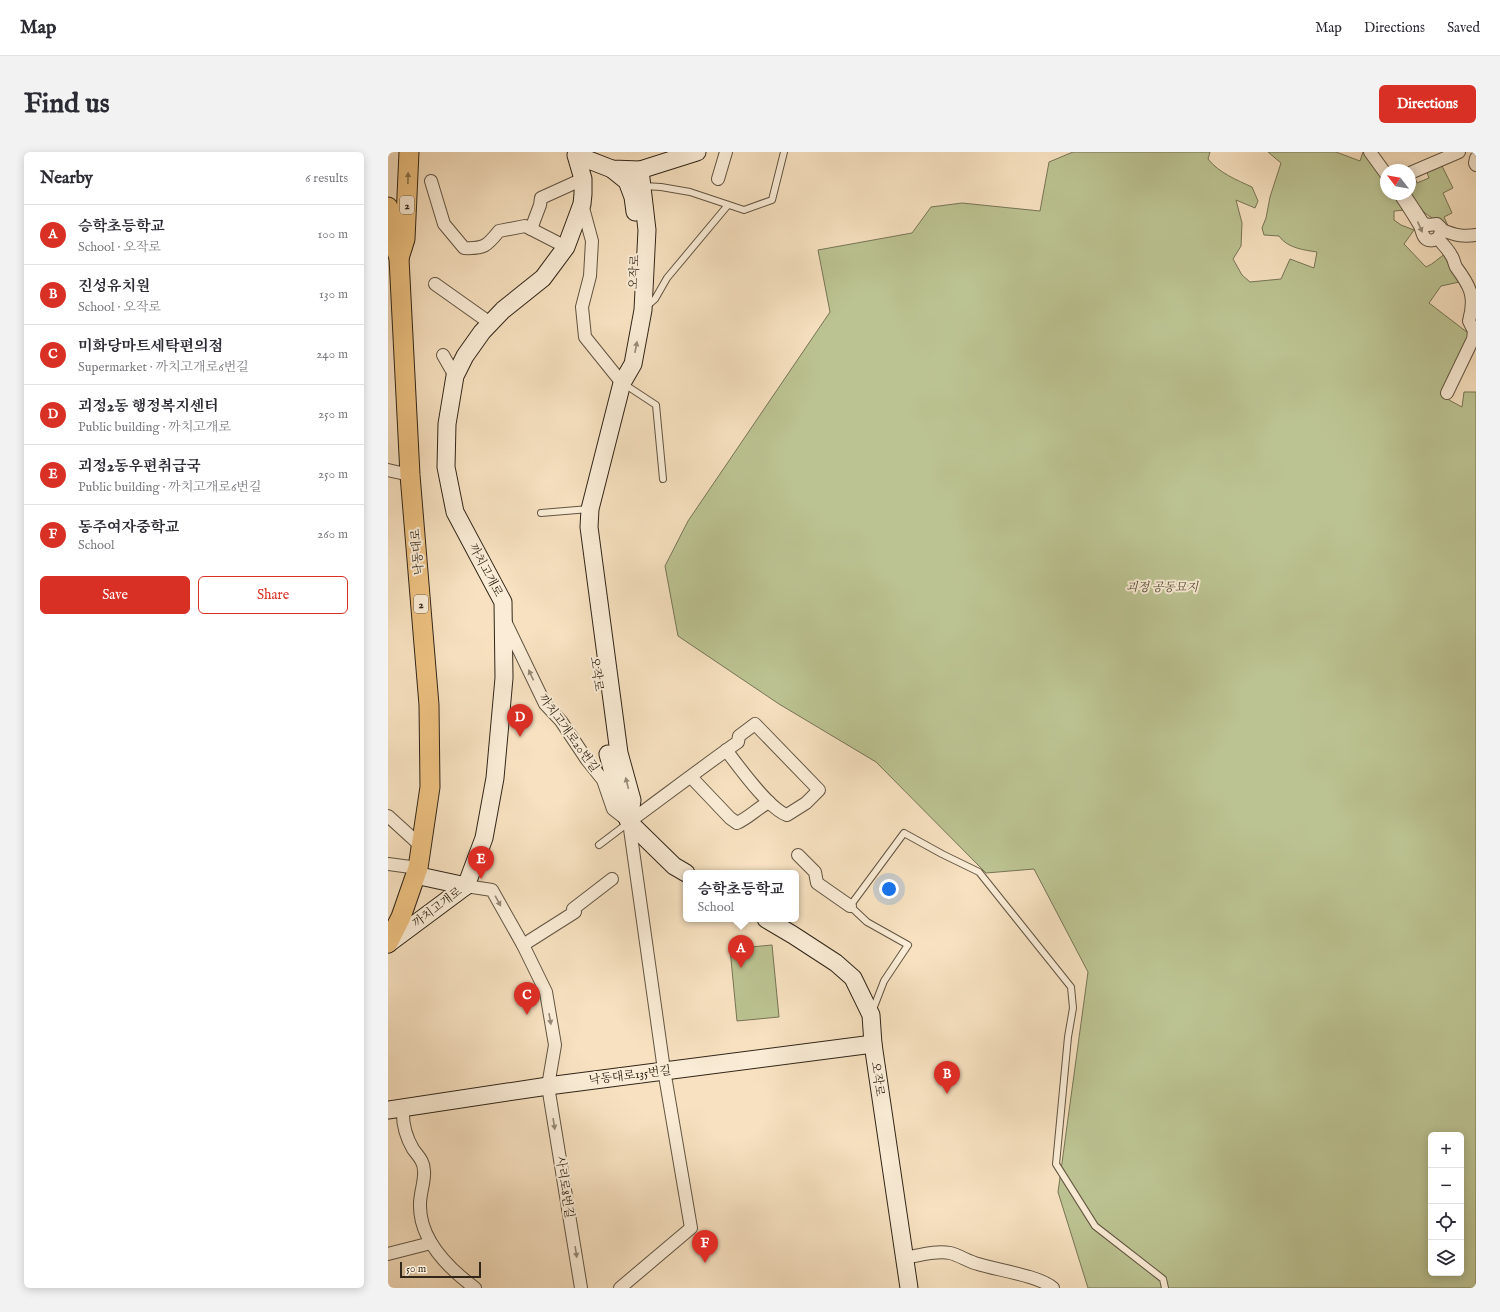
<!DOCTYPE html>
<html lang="en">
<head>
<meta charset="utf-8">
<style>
  body { margin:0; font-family:"IM FELL English","Noto Serif KR",serif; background:#f2f2f3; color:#2b2b33 }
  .controls { position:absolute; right:12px; bottom:12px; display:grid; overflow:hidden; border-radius:6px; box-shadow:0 2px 10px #0003 }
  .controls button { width:36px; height:36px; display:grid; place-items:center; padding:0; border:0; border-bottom:1px solid #e1e1e2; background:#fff; color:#2b2b33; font:20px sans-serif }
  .compass { position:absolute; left:992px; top:12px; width:36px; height:36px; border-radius:50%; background:#fff; box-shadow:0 2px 10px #0003; rotate:301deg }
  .scale { position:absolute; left:12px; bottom:10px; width:81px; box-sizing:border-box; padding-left:4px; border:2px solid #312618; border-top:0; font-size:11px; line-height:14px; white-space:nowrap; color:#312618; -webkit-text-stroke:3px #faecd6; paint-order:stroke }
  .you { position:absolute; left:501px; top:737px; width:14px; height:14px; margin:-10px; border:3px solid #fff; border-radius:50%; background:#1a73e8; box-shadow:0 0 0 6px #1a73e833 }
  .badge { display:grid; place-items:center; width:26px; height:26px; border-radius:50%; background:#d93025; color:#fff; font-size:13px; font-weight:700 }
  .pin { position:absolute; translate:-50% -33px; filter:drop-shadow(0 1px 2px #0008) }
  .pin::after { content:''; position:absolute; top:21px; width:14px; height:12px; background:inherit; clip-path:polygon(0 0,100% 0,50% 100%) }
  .popup { position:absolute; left:295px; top:718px; width:116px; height:52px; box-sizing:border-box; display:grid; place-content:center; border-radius:6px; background:#fff; filter:drop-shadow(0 1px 3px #0005); font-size:13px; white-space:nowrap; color:#7c7c81 }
  .popup b { font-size:15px; color:#2b2b33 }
  .popup::after { content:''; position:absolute; left:50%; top:100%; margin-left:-8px; border:8px solid transparent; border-top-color:#fff }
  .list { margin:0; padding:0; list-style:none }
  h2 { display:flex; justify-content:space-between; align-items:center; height:52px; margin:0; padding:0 16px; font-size:17px }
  h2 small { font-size:13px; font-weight:400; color:#7c7c81 }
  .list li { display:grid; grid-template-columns:26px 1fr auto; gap:12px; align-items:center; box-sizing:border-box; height:60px; padding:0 16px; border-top:1px solid #e1e1e2 }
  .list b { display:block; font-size:15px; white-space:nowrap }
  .list p { margin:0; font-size:13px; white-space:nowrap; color:#7c7c81 }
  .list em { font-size:13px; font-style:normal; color:#7c7c81 }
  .actions { display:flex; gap:8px; padding:12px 16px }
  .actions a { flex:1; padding:9px 0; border:1px solid #d93025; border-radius:6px; text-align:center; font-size:14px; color:#d93025 }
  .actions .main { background:#d93025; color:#fff }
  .icon { flex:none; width:22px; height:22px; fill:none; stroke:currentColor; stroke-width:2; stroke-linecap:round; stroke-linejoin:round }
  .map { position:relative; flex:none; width:1088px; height:1136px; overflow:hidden; border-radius:6px }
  header { display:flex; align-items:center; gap:24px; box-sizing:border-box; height:56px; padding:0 20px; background:#fff; border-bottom:1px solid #e1e1e2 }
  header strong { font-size:19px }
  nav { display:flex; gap:22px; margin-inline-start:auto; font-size:14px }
  .intro { display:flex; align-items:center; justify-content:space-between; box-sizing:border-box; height:96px; padding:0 24px }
  h1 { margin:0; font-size:28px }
  .button { padding:10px 18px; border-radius:6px; background:#d93025; color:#fff; font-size:14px; font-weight:700 }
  main { display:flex; gap:24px; padding:0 24px }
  aside { flex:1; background:#fff; border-radius:6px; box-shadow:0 2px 10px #0003 }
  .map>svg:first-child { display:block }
  .green { fill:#bcc392; stroke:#767455; fill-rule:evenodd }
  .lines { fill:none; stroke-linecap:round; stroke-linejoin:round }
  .lane-casing { stroke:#625542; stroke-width:8 }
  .street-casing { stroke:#625542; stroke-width:14 }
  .secondary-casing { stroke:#312618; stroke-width:19 }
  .primary-casing { stroke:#312618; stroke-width:21 }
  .lane { stroke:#faecd6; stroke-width:6 }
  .street { stroke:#faecd6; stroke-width:12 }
  .secondary { stroke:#faecd6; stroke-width:17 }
  .primary { stroke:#ecc080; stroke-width:19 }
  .oneway { fill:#8e734c }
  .oneway2 { fill:#968977 }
  .labels { text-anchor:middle; stroke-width:4; stroke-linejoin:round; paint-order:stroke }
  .shield { fill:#faecd6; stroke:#6d6151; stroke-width:1 }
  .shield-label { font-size:11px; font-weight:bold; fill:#312618 }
  .street-label { font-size:12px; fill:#312618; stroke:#faecd6 }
  .park-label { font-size:12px; font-style:italic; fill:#544d36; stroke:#faecd6 }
</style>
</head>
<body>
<header>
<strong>Map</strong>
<nav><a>Map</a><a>Directions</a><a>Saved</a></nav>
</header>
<div class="intro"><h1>Find us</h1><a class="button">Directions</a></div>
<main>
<aside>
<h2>Nearby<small>6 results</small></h2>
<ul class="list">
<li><span class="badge">A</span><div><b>승학초등학교</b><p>School · 오작로</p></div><em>100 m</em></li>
<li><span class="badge">B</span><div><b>진성유치원</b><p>School · 오작로</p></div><em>130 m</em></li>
<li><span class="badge">C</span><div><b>미화당마트세탁편의점</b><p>Supermarket · 까치고개로6번길</p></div><em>240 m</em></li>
<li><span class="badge">D</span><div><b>괴정2동 행정복지센터</b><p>Public building · 까치고개로</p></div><em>250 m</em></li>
<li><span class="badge">E</span><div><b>괴정2동우편취급국</b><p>Public building · 까치고개로6번길</p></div><em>250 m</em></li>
<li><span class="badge">F</span><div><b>동주여자중학교</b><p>School</p></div><em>260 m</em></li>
</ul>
<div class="actions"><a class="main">Save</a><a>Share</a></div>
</aside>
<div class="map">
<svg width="1088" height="1136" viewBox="0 0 1088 1136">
  <rect width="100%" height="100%" fill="#f7e1c0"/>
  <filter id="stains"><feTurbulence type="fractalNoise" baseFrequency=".005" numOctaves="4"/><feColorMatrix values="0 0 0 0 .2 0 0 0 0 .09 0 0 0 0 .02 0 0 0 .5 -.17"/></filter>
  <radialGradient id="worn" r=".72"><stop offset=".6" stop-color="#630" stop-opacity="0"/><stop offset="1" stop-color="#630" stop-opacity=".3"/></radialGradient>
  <!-- green -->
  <g class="green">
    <path d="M685 0H822L820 7C831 21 849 28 864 35L870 49 867 56 848 48 854 71 853 94 845 107 854 123 862 130 893 127 902 107 926 116 929 100C916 98 899 96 891 84L876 83 874 76 878 66 882 45 893 11 880 0H948L972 9 975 0H977L998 29V42H1007L1018 58 1006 59V68L1013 73 1026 78 1016 92 1038 115C1046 112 1051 105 1059 101L1076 129 1053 134 1041 151 1084 184 1059 236 1061 248 1074 255 1076 240H1088V1136H700L670 1040 700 820 646 717 598 721 488 610 391 552 290 484 277 414 300 369 442 160 430 98 524 81 543 55 574 51 652 59 661 10ZM1043 983H1073V1121H1043Z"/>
    <path d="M1053 12 1065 36 1055 41 1064 61 1056 65 1061 76C1049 70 1024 55 1022 41 1021 36 1022 30 1022 25L1026 23 1029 31 1041 26 1038 18Z"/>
    <path d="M384 793 391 865 349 869 342 797Z"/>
  </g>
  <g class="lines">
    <defs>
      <g id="lane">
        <path d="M256 34 273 35 302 40 356 58 384 48 396 0"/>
        <path d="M259 154 267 147 279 126 340 53"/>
        <path d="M236 232 268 253 275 327"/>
        <path d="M153 361 201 357"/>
        <path d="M211 693 240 671"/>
        <path d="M484 860 496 829 520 793 479 770 462 754 516 681 554 702 591 720 683 835 685 856 680 885 668 1012 707 1074 775 1127 777 1136"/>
      </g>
      <g id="street">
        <path d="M982 0 998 22"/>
        <path d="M1088 6 1087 11 1088 13"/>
        <path d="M1022 21 1071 0"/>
        <path d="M330 27 338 0"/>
        <path d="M43 29 56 72 76 96C96 97 99 94 111 79L137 74 143 77 152 53 153 46 195 27"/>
        <path d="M1012 42C1019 53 1026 63 1032 74 1034 78 1034 83 1037 86 1040 89 1045 89 1048 87 1052 85 1053 80 1053 76L1049 72 1040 73 1035 71 1016 42"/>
        <path d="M194 52 204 89 202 124 194 155 197 185 234 231"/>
        <path d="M143 77 178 95"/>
        <path d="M1054 78C1067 83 1074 85 1088 83"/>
        <path d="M1050 86C1054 92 1060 97 1063 103 1066 107 1066 111 1068 115 1082 134 1088 144 1081 169L1086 179 1085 187 1059 241"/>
        <path d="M47 132 102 171"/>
        <path d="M55 203 67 224"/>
        <path d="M0 318 22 323"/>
        <path d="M117 469 157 552 173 569 199 608 215 628 225 657 239 668"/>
        <path d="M303 625 342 666 349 671C360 666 370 656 381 650"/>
        <path d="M0 664 33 694"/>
        <path d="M241 670C278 643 313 616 350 590L351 584 367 572 431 638 418 651 399 663C381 657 351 615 338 598"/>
        <path d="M410 703 427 720 429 731 462 754"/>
        <path d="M0 712 30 716"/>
        <path d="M78 734 104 738 135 793 158 840 167 893 160 934 193 1136"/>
        <path d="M135 793 187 760 185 757 224 727"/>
        <path d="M15 956C14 971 18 985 25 997 30 1004 36 1009 36 1019 37 1029 32 1041 32 1052 31 1088 60 1116 87 1136"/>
        <path d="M0 1102 43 1091"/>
        <path d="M516 1106C530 1104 547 1098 562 1101 571 1103 581 1110 590 1112 609 1118 652 1124 665 1136"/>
        <path d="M232 1136 303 1076 276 918 241 670"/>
      </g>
      <g id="secondary">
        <path d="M224 17 239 29 245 45 247 60"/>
        <path d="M220 602 234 655 241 670 286 714 298 721"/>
        <path d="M241 670 244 648 231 601 201 375 202 357 234 231 245 212 255 158 259 78 252 18"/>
        <path d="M27 723 78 734"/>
        <path d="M378 767 405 783 448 811 465 826 483 863 485 892 521 1136"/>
        <path d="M0 792 78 734 96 686 107 626 116 526 115 450 67 360 58 315 59 272 67 224 77 204 94 180 115 158 155 126 178 95 194 52 195 42V27L188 3 224 17 252 18 309 0"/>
        <path d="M0 958 160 934 485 892"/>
      </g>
      <g id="primary">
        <path d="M0 55 6 91 11 106 22 323 41 553 42 635 30 716 13 765 0 791"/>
        <path d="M11 106 17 87 21 0"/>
      </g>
    </defs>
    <!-- lane casing -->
    <use href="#lane" class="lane-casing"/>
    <!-- street casing -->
    <use href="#street" class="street-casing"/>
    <!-- secondary casing -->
    <use href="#secondary" class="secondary-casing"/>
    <!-- primary casing -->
    <use href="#primary" class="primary-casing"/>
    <!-- lane -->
    <use href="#lane" class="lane"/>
    <!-- street -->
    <use href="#street" class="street"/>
    <!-- secondary -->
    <use href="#secondary" class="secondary"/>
    <!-- primary -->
    <use href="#primary" class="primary"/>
  </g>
  <!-- one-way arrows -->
  <defs><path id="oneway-solid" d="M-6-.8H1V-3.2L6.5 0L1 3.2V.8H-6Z"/></defs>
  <use class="oneway" href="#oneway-solid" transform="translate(20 26) rotate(-89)"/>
  <g class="oneway2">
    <use href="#oneway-solid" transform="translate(1032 75) rotate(66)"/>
    <use href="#oneway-solid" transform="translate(248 195) rotate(-79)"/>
    <use href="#oneway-solid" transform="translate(143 523) rotate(-115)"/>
    <use href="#oneway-solid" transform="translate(239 631) rotate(-104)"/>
    <use href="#oneway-solid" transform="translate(110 749) rotate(61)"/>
    <use href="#oneway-solid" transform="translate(162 867) rotate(80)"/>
    <use href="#oneway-solid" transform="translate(166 972) rotate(81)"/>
    <use href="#oneway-solid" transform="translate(188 1100) rotate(81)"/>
  </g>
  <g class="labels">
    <!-- shield labels -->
    <g class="shield">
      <rect x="12" y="44" width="14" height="18" rx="3"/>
      <rect x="26" y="443" width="14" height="18" rx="3"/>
    </g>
    <g class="shield-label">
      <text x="19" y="57">2</text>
      <text x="33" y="456">2</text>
    </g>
    <!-- street labels -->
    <g class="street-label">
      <text transform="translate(246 120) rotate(-87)" y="4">오작로</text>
      <text transform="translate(29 400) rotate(-95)" y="4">낙동대로</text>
      <text transform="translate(98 418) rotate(62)" y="4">까치고개로</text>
      <text transform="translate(209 522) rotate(82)" y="4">오작로</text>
      <text transform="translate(181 581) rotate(54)" y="4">까치고개로20번길</text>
      <text transform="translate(49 755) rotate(-37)" y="4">까치고개로</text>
      <text transform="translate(242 923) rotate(-7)" y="4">낙동대로135번길</text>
      <text transform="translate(490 927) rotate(82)" y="4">오작로</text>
      <text transform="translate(177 1035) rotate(81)" y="4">사리로8번길</text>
    </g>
    <!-- park labels -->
    <g class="park-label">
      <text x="774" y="439">괴정 공동묘지</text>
    </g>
  </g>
  <rect width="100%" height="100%" filter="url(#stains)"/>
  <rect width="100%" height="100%" fill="url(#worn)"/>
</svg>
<div class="controls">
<button>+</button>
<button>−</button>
<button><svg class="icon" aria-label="locate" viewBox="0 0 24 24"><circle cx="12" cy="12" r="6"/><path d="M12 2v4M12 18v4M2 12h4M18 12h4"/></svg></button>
<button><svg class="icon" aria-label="layers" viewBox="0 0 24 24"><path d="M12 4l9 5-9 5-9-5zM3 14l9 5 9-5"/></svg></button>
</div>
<svg class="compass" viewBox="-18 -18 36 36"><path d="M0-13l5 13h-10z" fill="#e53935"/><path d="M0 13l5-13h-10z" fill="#7c7c81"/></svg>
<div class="scale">50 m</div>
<div class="you"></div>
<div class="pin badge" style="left:353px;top:816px">A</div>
<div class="popup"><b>승학초등학교</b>School</div>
<div class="pin badge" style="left:559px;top:942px">B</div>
<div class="pin badge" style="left:139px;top:863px">C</div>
<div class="pin badge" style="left:132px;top:585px">D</div>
<div class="pin badge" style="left:93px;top:727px">E</div>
<div class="pin badge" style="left:317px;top:1111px">F</div>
</div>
</main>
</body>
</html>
